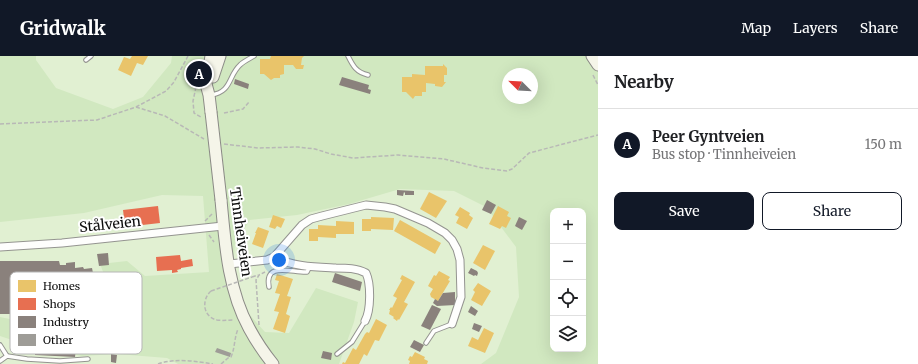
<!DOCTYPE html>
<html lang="en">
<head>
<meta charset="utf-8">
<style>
  body { margin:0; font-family:Merriweather,serif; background:#f2f2f2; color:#202124 }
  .controls { position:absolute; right:12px; bottom:12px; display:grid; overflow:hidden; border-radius:8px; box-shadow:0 4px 16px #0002 }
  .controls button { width:36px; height:36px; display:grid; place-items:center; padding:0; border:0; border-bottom:1px solid #e0e0e0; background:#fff; color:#202124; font:20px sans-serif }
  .compass { position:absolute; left:502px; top:12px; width:36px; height:36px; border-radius:50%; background:#fff; box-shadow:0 4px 16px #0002; rotate:294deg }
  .you { position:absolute; left:279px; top:204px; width:14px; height:14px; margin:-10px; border:3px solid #fff; border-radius:50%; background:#1a73e8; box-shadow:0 0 0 6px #1a73e833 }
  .badge { display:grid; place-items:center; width:26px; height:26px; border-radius:50%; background:#111827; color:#fff; font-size:13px; font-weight:700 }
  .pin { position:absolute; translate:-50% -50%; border:2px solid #fff; box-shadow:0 1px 4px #0006 }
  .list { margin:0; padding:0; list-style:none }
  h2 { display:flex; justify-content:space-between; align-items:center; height:52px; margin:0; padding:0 16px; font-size:17px }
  h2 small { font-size:13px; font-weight:400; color:#757577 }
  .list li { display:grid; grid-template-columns:26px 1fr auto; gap:12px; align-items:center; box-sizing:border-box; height:72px; padding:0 16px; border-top:1px solid #e0e0e0 }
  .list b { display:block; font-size:15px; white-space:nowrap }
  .list p { margin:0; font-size:13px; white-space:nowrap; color:#757577 }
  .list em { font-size:13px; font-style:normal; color:#757577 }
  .actions { display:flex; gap:8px; padding:12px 16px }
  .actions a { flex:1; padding:9px 0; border:1px solid #111827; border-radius:8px; text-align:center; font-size:14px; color:#111827 }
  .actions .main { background:#111827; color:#fff }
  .icon { flex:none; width:22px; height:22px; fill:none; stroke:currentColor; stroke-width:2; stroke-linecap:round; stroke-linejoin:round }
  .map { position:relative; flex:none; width:598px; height:308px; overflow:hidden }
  header { display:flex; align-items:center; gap:24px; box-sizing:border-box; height:56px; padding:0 20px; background:#111827; color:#fff }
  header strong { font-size:19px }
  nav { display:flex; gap:22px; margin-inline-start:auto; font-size:14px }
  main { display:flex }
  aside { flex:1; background:#fff }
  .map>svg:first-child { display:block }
  .green { fill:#e1f0d2; fill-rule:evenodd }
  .forest { fill:#d1e8c0; fill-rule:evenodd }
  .homes { fill:#e9c46a }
  .shops { fill:#e76f51 }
  .industry { fill:#8a817c }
  .building { fill:#9e9c97 }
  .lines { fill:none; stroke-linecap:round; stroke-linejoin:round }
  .lane-casing { stroke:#949490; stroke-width:5.5 }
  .street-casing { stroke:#949490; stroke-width:9 }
  .secondary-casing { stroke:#8b8a86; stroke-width:13 }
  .path { stroke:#b8b8b6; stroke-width:1.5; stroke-dasharray:4 2; stroke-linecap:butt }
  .lane { stroke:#fefefd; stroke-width:3.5 }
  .street { stroke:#fefefd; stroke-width:7 }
  .secondary { stroke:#f5f5e9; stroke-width:11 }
  .secondary-bridge-casing { stroke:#8b8a86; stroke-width:13; stroke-linecap:butt }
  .path-bridge { stroke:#b8b8b6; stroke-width:1.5; stroke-dasharray:4 2; stroke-linecap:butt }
  .secondary-bridge { stroke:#f5f5e9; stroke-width:11 }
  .labels { text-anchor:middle; stroke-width:4; stroke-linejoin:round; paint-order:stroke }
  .street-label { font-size:14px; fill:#0d0d0d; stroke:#fff }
  .key { fill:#fff; stroke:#b6b6b6; stroke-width:1 }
  .key-label { font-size:11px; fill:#0d0d0d }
</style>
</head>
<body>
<header>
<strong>Gridwalk</strong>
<nav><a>Map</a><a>Layers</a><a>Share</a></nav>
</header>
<main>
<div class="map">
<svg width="598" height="308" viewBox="0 0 598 308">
  <rect width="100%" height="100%" fill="#fbfaf1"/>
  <!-- green -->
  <path class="green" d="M0 0H598V308H0ZM508 18H532V42H508ZM553 155H583V293H553Z"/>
  <!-- forest -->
  <path class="forest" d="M0 0H36V4L56 32 113 53 143 41 171 7 172 0H598V308H481L496 297 519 241 516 191 486 151 454 135 400 133 349 148 297 159 250 164 235 187 233 215 241 249 265 276 289 277 316 232 358 246 354 266 339 308H178L167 302 117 298 82 300 30 290 0 280V261L49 271 90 275 125 272 100 208 127 205 145 220 209 216 203 140 162 139 84 157 0 166ZM508 18H532V42H508ZM553 155H583V293H553Z"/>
  <!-- homes -->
  <g class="homes">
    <path d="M132 0H148L143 9 137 7 131 20 118 14 124 1 130 3Z"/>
    <path d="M271 0H304L302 2 301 9H304L303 13H296L293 9H284V18L280 19V22H274L271 24 264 18H260V3H270Z"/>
    <path d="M443 8 447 12V19H444V26H446L442 31 435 30V28L426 27V36H422V40H415L413 43 406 36H402V21H412V18L425 19V10H443Z"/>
    <path d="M429 136 447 145 436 162 420 153Z"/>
    <path d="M498 150 509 156 507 160 511 162 506 172 502 170 500 173 489 168Z"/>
    <path d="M460 151 470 157 469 159 473 162 467 173 456 167 459 161 455 159Z"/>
    <path d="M273 159 285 163 281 172 277 170 275 173 269 171Z"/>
    <path d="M371 161 394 162 393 174 371 173V175H362V163H371Z"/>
    <path d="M400 164 441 187 435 198 394 175Z"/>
    <path d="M336 165 354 166V178H336V182L318 181V185H309V173H318V169L336 170Z"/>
    <path d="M258 171 269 175 263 192 252 188 256 177H255Z"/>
    <path d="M483 189 495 195 485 214 473 207Z"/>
    <path d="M439 215 450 221 448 224 450 225 438 245 431 241 430 238 433 233 428 230 434 219 436 220Z"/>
    <path d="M277 218 293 223 287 240 291 241 286 258 290 260 285 277 273 273 279 256 274 255 280 238 275 237 279 225 275 224Z"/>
    <path d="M402 219 415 226 404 246 408 248 399 264 398 263 397 265 393 262 394 261 389 258 390 254H389L391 251 392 252 397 242 393 240 402 224 400 223Z"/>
    <path d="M478 227 491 235 482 250 471 244 475 236 473 234Z"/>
    <path d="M376 263 387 269 379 285 375 284 367 300 364 298 359 308H342L343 306 345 307 353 292 356 294 365 278 367 276 369 277Z"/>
    <path d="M484 272 494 277 485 297 468 290 472 281 478 284Z"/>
    <path d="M415 296 425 301 424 303 428 305 427 308H409L410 305 408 304 410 300 412 301Z"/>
  </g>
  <!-- shops -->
  <g class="shops">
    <path d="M158 150 160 167 125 171 123 154Z"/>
    <path d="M180 199 181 205 192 203 193 210 181 212V213L177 214 178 216 172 217V214L157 215 156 201Z"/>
  </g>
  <!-- industry -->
  <g class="industry">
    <path d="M342 21 369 29 368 33 371 34 370 38 339 29Z"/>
    <path d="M235 23 249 28 248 33 234 28Z"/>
    <path d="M397 134 414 135V139H405V137L404 136 403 140 397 139Z"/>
    <path d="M487 144 496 149 491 158 482 154Z"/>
    <path d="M519 161 527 165 522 174 515 170Z"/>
    <path d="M108 197 109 209 99 210 97 198Z"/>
    <path d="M0 205H59L60 209H66V207L75 206V212L83 211 84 213 92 212 93 217H98L100 229 107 228 111 256H114L116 272 95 275V273L83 274 82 267 73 268 70 243 59 244V271H52V264H31L12 261V258H0Z"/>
    <path d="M471 212 477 215 478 217 477 220 475 219 474 220 468 217Z"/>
    <path d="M335 217 362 226 360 235 332 226Z"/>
    <path d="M455 236V249L437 250 433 247 435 243 438 245 443 237Z"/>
    <path d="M432 249 441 253 430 274 421 270Z"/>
    <path d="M471 250 478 255 475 260 468 256Z"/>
    <path d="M474 267 482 270 479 276 472 273Z"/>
    <path d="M17 282H36V284L49 286 48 290 58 292H76L75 301 35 299V297L16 294Z"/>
    <path d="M414 284 424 289 420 296 410 291Z"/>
    <path d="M323 295 332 297 331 304 321 302Z"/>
    <path d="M111 298 117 299 116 307 111 306Z"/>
  </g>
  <!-- building -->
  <path class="building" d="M217 292 231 297 230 301 215 296Z"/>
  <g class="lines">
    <defs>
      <g id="lane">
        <path d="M348 0C353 10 356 16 368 19"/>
        <path d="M86 4 91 0"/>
        <path d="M211 39C232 36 228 20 240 9 244 5 249 3 254 0"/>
        <path d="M269 231C264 205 292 217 307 216L310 210"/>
        <path d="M426 287 434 275 452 268"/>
        <path d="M0 289 7 300"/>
        <path d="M337 298 352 286 365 265"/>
        <path d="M0 305 7 300 27 303 60 305 88 303"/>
      </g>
      <g id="street">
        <path d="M0 191 62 187 223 170"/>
        <path d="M274 201C294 211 315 211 336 212 346 212 357 212 366 217 371 228 371 254 365 265"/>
        <path d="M229 208 267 204 274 201 302 169 311 163 322 160 366 149 385 151 395 153 428 167 445 177 452 184 457 193 460 204 461 241 452 268"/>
      </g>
      <g id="secondary">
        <path d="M211 0 206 28 209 39 211 56"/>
        <path d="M592 0 598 9"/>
        <path d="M213 21 220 0"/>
        <path d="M221 144C225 187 228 234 249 272 256 285 264 297 273 308"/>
      </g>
    </defs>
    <!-- lane casing -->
    <use href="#lane" class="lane-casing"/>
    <!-- street casing -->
    <use href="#street" class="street-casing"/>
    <!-- secondary casing -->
    <use href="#secondary" class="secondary-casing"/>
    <!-- path -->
    <g class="path">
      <path d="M593 19 598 29"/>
      <path d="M196 31 193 45 194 57 201 61"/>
      <path d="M136 51 165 60 204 83"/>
      <path d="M224 57 243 53 249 46"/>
      <path d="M0 68 97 64 136 51 166 35 174 26 188 0"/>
      <path d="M224 88 258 92 298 91 315 93 331 98 353 102 398 99 444 103 483 112 507 115 512 113 529 97 598 79"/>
      <path d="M205 165 212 158"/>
      <path d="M209 179 214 186"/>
      <path d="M252 221 258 219"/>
      <path d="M211 235C201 244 203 261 217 264 223 265 229 264 234 264"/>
      <path d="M259 269 256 224 259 219 265 216"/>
      <path d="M158 308C174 302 196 305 213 308"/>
      <path d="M221 308 228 302 231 301C235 292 234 283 238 273"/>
    </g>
    <!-- lane -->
    <use href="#lane" class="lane"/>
    <!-- street -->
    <use href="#street" class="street"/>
    <!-- secondary -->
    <use href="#secondary" class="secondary"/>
    <defs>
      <path id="secondary-bridge" d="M211 56 221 144"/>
    </defs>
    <!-- secondary-bridge casing -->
    <use href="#secondary-bridge" class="secondary-bridge-casing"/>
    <!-- path-bridge -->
    <path class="path-bridge" d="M211 235 252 221"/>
    <!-- secondary-bridge -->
    <use href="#secondary-bridge" class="secondary-bridge"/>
  </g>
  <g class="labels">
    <!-- street labels -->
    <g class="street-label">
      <text transform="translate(110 168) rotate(-6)" y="5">Stålveien</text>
      <text transform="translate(241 176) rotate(82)" y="5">Tinnheiveien</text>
    </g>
  </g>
  <!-- legend -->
  <rect x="10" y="216" width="132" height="82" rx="6" class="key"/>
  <rect x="18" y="224" width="18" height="12" fill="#e9c46a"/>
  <rect x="18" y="242" width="18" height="12" fill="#e76f51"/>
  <rect x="18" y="260" width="18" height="12" fill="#8a817c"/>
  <rect x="18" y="278" width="18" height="12" fill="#9e9c97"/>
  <g class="key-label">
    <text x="43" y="234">Homes</text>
    <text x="43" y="252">Shops</text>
    <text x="43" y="270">Industry</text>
    <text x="43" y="288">Other</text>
  </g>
</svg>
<div class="controls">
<button>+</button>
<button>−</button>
<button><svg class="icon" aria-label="locate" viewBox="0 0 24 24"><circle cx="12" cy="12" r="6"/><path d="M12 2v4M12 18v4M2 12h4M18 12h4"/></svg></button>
<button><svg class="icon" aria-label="layers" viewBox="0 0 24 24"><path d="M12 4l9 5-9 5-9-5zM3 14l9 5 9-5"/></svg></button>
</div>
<svg class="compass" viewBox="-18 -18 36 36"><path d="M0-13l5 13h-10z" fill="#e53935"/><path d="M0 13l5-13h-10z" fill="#757577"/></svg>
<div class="you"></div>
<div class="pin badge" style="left:199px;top:18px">A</div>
</div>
<aside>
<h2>Nearby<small></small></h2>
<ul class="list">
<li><span class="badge">A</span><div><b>Peer Gyntveien</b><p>Bus stop · Tinnheiveien</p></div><em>150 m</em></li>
</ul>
<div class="actions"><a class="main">Save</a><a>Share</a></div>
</aside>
</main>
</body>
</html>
